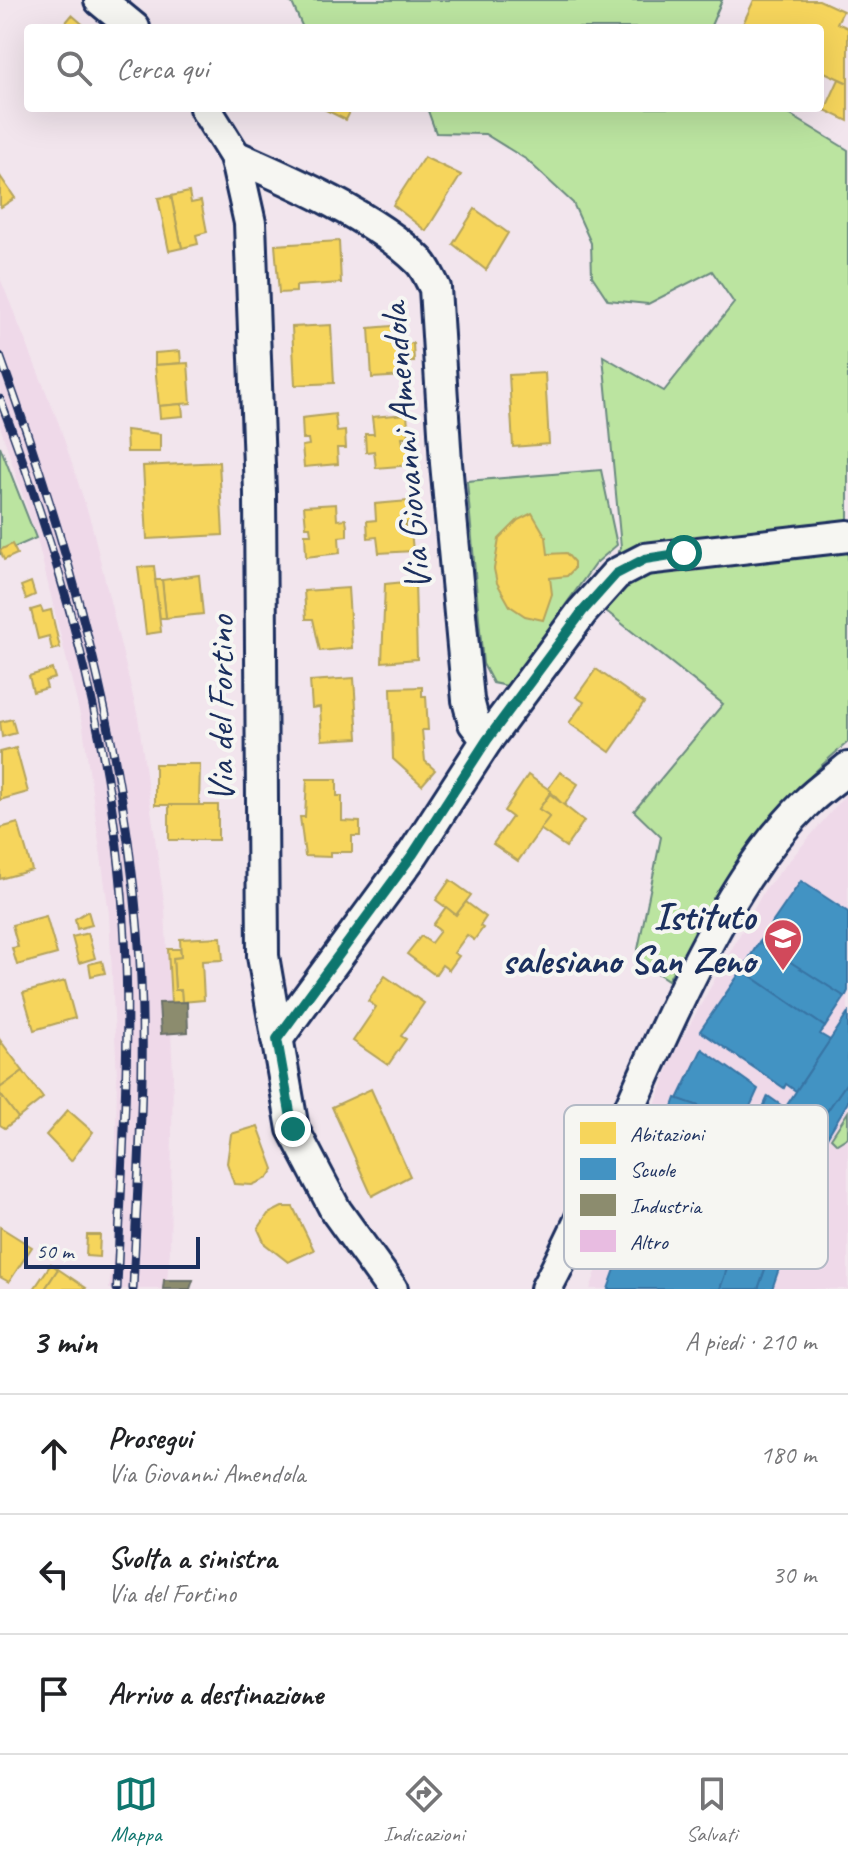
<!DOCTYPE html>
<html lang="it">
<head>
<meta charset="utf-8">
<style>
  body { margin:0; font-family:Caveat,sans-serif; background:#f6f6f6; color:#202124 }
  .scale { position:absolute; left:24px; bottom:20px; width:176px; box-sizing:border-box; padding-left:8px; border:4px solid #1b2f5e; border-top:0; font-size:22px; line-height:28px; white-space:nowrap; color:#1b2f5e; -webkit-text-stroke:6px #f6f6f2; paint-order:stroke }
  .stop { position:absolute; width:24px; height:24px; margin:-18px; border:6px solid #0f766e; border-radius:50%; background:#fff }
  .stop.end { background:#0f766e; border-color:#fff; box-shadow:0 2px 8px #0008 }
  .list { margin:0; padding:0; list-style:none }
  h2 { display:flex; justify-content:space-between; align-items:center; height:104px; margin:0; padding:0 32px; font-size:34px }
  h2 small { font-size:26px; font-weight:400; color:#757577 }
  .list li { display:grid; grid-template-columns:52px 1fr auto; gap:24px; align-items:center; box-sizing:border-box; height:120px; padding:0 32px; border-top:2px solid #e0e0e0 }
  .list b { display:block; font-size:30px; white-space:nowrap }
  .list p { margin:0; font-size:26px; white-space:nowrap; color:#757577 }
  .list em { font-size:26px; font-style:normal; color:#757577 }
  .icon { flex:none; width:44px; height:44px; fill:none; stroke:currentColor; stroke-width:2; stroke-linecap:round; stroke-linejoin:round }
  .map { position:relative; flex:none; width:848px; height:1289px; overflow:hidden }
  .search { position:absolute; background:#fff; box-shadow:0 8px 32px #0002; left:24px; right:24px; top:24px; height:88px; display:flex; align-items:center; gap:20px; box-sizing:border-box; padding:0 28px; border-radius:8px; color:#757577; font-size:30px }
  .sheet { height:464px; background:#fff }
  nav { display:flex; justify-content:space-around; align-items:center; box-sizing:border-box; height:112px; border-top:2px solid #e0e0e0; background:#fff; font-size:22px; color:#757577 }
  nav a { display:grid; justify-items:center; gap:4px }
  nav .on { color:#0f766e }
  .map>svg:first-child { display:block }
  .built { fill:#efd9e9 }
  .green { fill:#bbe4a0; stroke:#6b8a7f; stroke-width:2 }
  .homes { fill:#f6d55c; stroke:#b4a35d; stroke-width:2 }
  .schools { fill:#4393c3; stroke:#3775a5; stroke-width:2 }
  .industry { fill:#8c8c6e; stroke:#6a7069; stroke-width:2 }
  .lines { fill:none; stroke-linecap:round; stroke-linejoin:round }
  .minor-casing { stroke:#1b2f5e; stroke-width:36 }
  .minor { stroke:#f6f6f2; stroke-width:30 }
  .rail-casing { stroke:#1b2f5e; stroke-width:9 }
  .rail { stroke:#f6f6f2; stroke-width:6; stroke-dasharray:18; stroke-linecap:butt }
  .route { stroke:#0f766e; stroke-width:10 }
  .labels { text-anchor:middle; stroke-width:8; stroke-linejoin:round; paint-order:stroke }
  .street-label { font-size:38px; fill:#1b2f5e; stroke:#f6f6f2 }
  .poi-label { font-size:38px; font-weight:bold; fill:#1b2f5e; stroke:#f6f6f2; text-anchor:end }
  .key { fill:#f6f6f2; stroke:#b4bac6; stroke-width:2 }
  .key-label { font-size:22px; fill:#1b2f5e }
</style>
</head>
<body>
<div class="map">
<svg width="848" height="1289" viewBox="0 0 848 1289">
  <rect width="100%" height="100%" fill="#f2e5ed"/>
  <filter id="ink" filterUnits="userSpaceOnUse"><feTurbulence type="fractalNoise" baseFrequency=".0125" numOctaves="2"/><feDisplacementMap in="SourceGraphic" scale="16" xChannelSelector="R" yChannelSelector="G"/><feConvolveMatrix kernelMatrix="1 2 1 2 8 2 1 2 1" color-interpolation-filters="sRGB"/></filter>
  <g filter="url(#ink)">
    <!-- built -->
    <g class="built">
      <path d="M0 278 59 424 91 522 138 717 165 909 173 1074 170 1251 166 1289H109L114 1247 117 1076 109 914 83 727 37 539 0 426Z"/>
      <path d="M848 792V1289H590L673 1055 765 889Z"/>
    </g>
    <!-- green -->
    <g class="green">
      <path d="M283 0H722L710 28H303L292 3Z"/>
      <path d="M427 108H779L848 150V742C769 807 718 892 668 980L636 959 661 837 634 811 723 704 596 603 621 547 603 356 664 391 734 303 712 271 648 304 608 300 592 276 591 243 573 203 527 160 485 134 436 133Z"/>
      <path d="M0 446 36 538 0 554Z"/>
      <path d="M601 470 617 545 595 564 507 686 493 683 483 664 467 481Z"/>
      <path d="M848 1112V1137L837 1144 831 1138Z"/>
    </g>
    <!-- homes -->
    <g class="homes">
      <path d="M754 0H819L843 11 837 23 848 28V83L820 70V28H741Z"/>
      <path d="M72 15 87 28H61Z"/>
      <path d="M839 79 848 83V121L825 110Z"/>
      <path d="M322 108H352L346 120Z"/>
      <path d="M424 157 461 175 426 231 393 205Z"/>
      <path d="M0 176 15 198 1 207 0 205Z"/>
      <path d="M189 192 191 203 201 201 207 232 196 235 198 244 182 248 171 196Z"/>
      <path d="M171 196 182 248 169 251 158 198Z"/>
      <path d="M475 209 508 233 486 270 453 244Z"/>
      <path d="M339 241 341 283 296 286V292L279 293 275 245Z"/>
      <path d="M331 325 334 383 295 385 292 327Z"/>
      <path d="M403 325 404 344 413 343 414 362H405L406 376 372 378 369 328Z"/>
      <path d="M180 351 181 363 155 365V353Z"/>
      <path d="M188 363 191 403 159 406 155 365Z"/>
      <path d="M545 373 549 444 513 447 509 375Z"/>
      <path d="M182 404 183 416 160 418 159 406Z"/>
      <path d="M335 414 337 432 345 431 346 448H337L338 464 304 467 302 446 309 445 308 439H303L302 418Z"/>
      <path d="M407 414 409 437H402L403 444H409L411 465 376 468 374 451 366 452 365 434H374L372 417Z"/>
      <path d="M126 430 160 434V452H127Z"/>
      <path d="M219 462 223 535 147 539 143 466Z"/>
      <path d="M408 501 410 523H405L406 531 411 530 413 551 379 553 377 537 368 538 367 521 376 520 375 504Z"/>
      <path d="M336 504 337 520 346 519 347 527V536L339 537 340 553 306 557 305 534H311L310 527H306L304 506Z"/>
      <path d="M532 513 546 537 548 554 566 553 574 562V569L567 576 550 578 552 594 543 620 525 616 510 606 497 583 494 569 499 539 518 520Z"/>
      <path d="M12 544 17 554 4 560 0 550Z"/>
      <path d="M154 566 161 632 146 634 138 567Z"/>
      <path d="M199 575 203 614 166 618 162 580Z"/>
      <path d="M155 580H162L166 618H160Z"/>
      <path d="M415 581 417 659 382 662 385 584Z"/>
      <path d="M31 582 35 595 26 599 21 586Z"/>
      <path d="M348 588 352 648 320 651 313 619H306L304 591Z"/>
      <path d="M41 607 43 612 51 610 60 648 52 650 49 636 38 639 31 610Z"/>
      <path d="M52 669 55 678 45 681 47 688 33 692 29 676Z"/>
      <path d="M596 669 644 703 610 752 569 723 584 702 576 697Z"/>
      <path d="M354 678 358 738 322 740 320 707 312 708 310 681Z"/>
      <path d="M422 687V696H426L428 730H422L425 761 435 770 422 785 393 759 391 688Z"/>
      <path d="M12 719 16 733 2 737 0 722Z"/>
      <path d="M16 748 28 792 0 800V752Z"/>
      <path d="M155 764H200L199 805H155Z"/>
      <path d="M560 772 578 784 564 806 548 789Z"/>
      <path d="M528 775 551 791 539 809 550 816 518 861 493 844 512 817 504 811Z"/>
      <path d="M307 779H337V796H342V821L360 822V836H352V852H330V857L305 856 300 817H305Z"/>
      <path d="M550 794 584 821 566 847 540 829 550 816 539 809Z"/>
      <rect x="169" y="805" width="49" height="35"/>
      <path d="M18 823 32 870 0 879V828Z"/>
      <path d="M450 880 471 895 456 915 436 900Z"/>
      <path d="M466 902 486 917 480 926 483 928 474 940 467 935 454 953 459 956 449 970 442 965 435 975 407 954 421 936 431 943 440 931 433 925 446 907 456 915Z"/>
      <path d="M88 911 92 925 77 929 75 919Z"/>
      <path d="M46 916 57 954 17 965 12 948 18 947 12 925Z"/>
      <path d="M88 933 95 958 79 963 72 937Z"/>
      <path d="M221 937 223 960 202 961 204 1000 182 1002 181 990H175L173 958 181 957 180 939Z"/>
      <path d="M168 949H180L181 957 173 958 175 990H181L182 1002 171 1003Z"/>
      <path d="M102 961 105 973 91 976 89 964Z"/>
      <path d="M385 976 424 1003 401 1036 406 1039 388 1065 353 1041 376 1007 368 1001Z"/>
      <path d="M65 981 75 1018 34 1030 23 993Z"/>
      <path d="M0 1040 23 1071 0 1088Z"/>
      <path d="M23 1071 43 1098 18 1118 0 1094V1088Z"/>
      <path d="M371 1089 410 1176 372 1196 332 1107Z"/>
      <path d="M0 1094 18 1118 5 1128 0 1125Z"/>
      <path d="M68 1110 93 1132 71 1161 46 1135Z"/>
      <path d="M258 1126 274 1169 268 1178 252 1185 234 1184 227 1163 231 1134Z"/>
      <path d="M282 1207H293L314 1250 288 1262 265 1244 258 1229 268 1214Z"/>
      <path d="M0 1227 32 1247 9 1282 0 1277Z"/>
      <path d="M87 1235H100L99 1257 86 1256Z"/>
      <path d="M51 1264 58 1269 45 1289H34Z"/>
      <path d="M58 1269 86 1288 85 1289H45Z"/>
    </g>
    <!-- schools -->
    <g class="schools">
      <path d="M801 881 848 912V991L845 997 759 942Z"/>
      <path d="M759 942 845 997 825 1027 742 970Z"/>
      <path d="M742 970 825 1027 820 1034 830 1040 796 1091 786 1084 784 1088 700 1031Z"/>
      <path d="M848 1013V1081L815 1129 785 1108Z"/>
      <path d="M702 1049 758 1089 743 1122 678 1099Z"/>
      <path d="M848 1081V1102L820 1149 772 1289H758L815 1129Z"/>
      <path d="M768 1096 815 1129 808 1145 755 1126Z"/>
      <path d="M676 1098 775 1133 720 1289H608Z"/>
      <path d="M775 1133 808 1145 758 1289H720Z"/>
    </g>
    <!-- industry -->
    <g class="industry">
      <path d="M187 1002 188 1032 161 1034 159 1003Z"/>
      <path d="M164 1280H193L190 1289H163Z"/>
    </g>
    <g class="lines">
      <defs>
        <g id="minor">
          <path d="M100 0 134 28"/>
          <path d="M205 108 235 156 250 223 260 493 263 956 293 1129 336 1211 392 1289"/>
          <path d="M235 156C292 181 376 218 419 261 426 268 430 279 435 288L446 463 468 700 474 723 487 740"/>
          <path d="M277 1039 413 854 487 740 582 612 616 574 645 559 848 536"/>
          <path d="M546 1289C602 1183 642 1070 697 964 726 907 760 848 806 803 819 790 834 780 848 768"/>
        </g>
      </defs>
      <!-- minor casing -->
      <use href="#minor" class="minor-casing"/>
      <!-- minor -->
      <use href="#minor" class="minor"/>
      <defs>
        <g id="rail">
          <path d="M0 356C68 544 122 732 138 932 148 1050 138 1171 133 1289"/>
          <path d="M0 399C65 570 116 755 125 939 131 1055 121 1173 117 1289"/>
        </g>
      </defs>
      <!-- rail casing -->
      <use href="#rail" class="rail-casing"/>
      <!-- rail -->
      <use href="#rail" class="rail"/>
    </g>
  </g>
  <g class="lines" filter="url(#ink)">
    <!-- route -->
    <path class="route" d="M293 1129 277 1039 413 854 487 740 582 612 616 574 645 559 684 553"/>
  </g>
  <!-- icons -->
  <defs>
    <symbol id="university-pin" viewBox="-11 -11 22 30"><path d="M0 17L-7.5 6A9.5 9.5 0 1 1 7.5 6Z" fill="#d1495b" stroke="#f6f6f2"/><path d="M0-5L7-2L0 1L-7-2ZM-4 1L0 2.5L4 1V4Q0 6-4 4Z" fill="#fff"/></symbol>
  </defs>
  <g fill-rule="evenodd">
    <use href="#university-pin" x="761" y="916" width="44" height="60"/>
  </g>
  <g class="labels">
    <!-- street labels -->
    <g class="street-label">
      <text transform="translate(405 447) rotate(-95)" y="13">Via Giovanni Amendola</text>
      <text transform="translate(220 709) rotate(-90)" y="13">Via del Fortino</text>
    </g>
    <!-- poi labels -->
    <g class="poi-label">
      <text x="755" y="929">Istituto<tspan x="755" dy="44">salesiano San Zeno</tspan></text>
    </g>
  </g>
  <!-- legend -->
  <rect x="564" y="1105" width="264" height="164" rx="12" class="key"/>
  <rect x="580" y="1122" width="36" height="22" fill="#f6d55c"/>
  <rect x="580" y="1158" width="36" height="22" fill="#4393c3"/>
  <rect x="580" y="1194" width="36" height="22" fill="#8c8c6e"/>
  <rect x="580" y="1230" width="36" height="22" fill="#e8bce1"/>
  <g class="key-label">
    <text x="630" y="1141">Abitazioni</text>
    <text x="630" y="1177">Scuole</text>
    <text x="630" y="1213">Industria</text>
    <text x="630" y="1249">Altro</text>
  </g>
</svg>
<div class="scale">50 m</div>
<div class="stop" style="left:684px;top:553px"></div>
<div class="stop end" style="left:293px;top:1129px"></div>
<div class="search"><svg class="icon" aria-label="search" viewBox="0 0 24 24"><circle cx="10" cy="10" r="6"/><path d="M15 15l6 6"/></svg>Cerca qui</div>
</div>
<section class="sheet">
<h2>3 min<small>A piedi · 210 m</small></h2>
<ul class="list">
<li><svg class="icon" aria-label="ahead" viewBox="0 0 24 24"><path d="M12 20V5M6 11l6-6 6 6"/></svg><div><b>Prosegui</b><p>Via Giovanni Amendola</p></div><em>180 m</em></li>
<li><svg class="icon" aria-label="left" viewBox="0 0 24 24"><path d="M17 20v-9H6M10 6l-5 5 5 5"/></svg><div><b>Svolta a sinistra</b><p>Via del Fortino</p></div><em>30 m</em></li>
<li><svg class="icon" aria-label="arrive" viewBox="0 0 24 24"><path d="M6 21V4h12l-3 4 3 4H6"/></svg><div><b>Arrivo a destinazione</b></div></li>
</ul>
</section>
<nav>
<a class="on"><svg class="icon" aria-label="map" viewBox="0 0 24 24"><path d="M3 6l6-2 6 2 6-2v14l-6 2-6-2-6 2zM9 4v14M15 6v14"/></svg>Mappa</a>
<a><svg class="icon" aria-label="directions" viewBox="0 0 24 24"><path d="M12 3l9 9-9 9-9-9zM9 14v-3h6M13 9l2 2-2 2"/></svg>Indicazioni</a>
<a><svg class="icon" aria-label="saved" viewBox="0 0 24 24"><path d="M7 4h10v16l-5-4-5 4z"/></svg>Salvati</a>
</nav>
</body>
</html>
